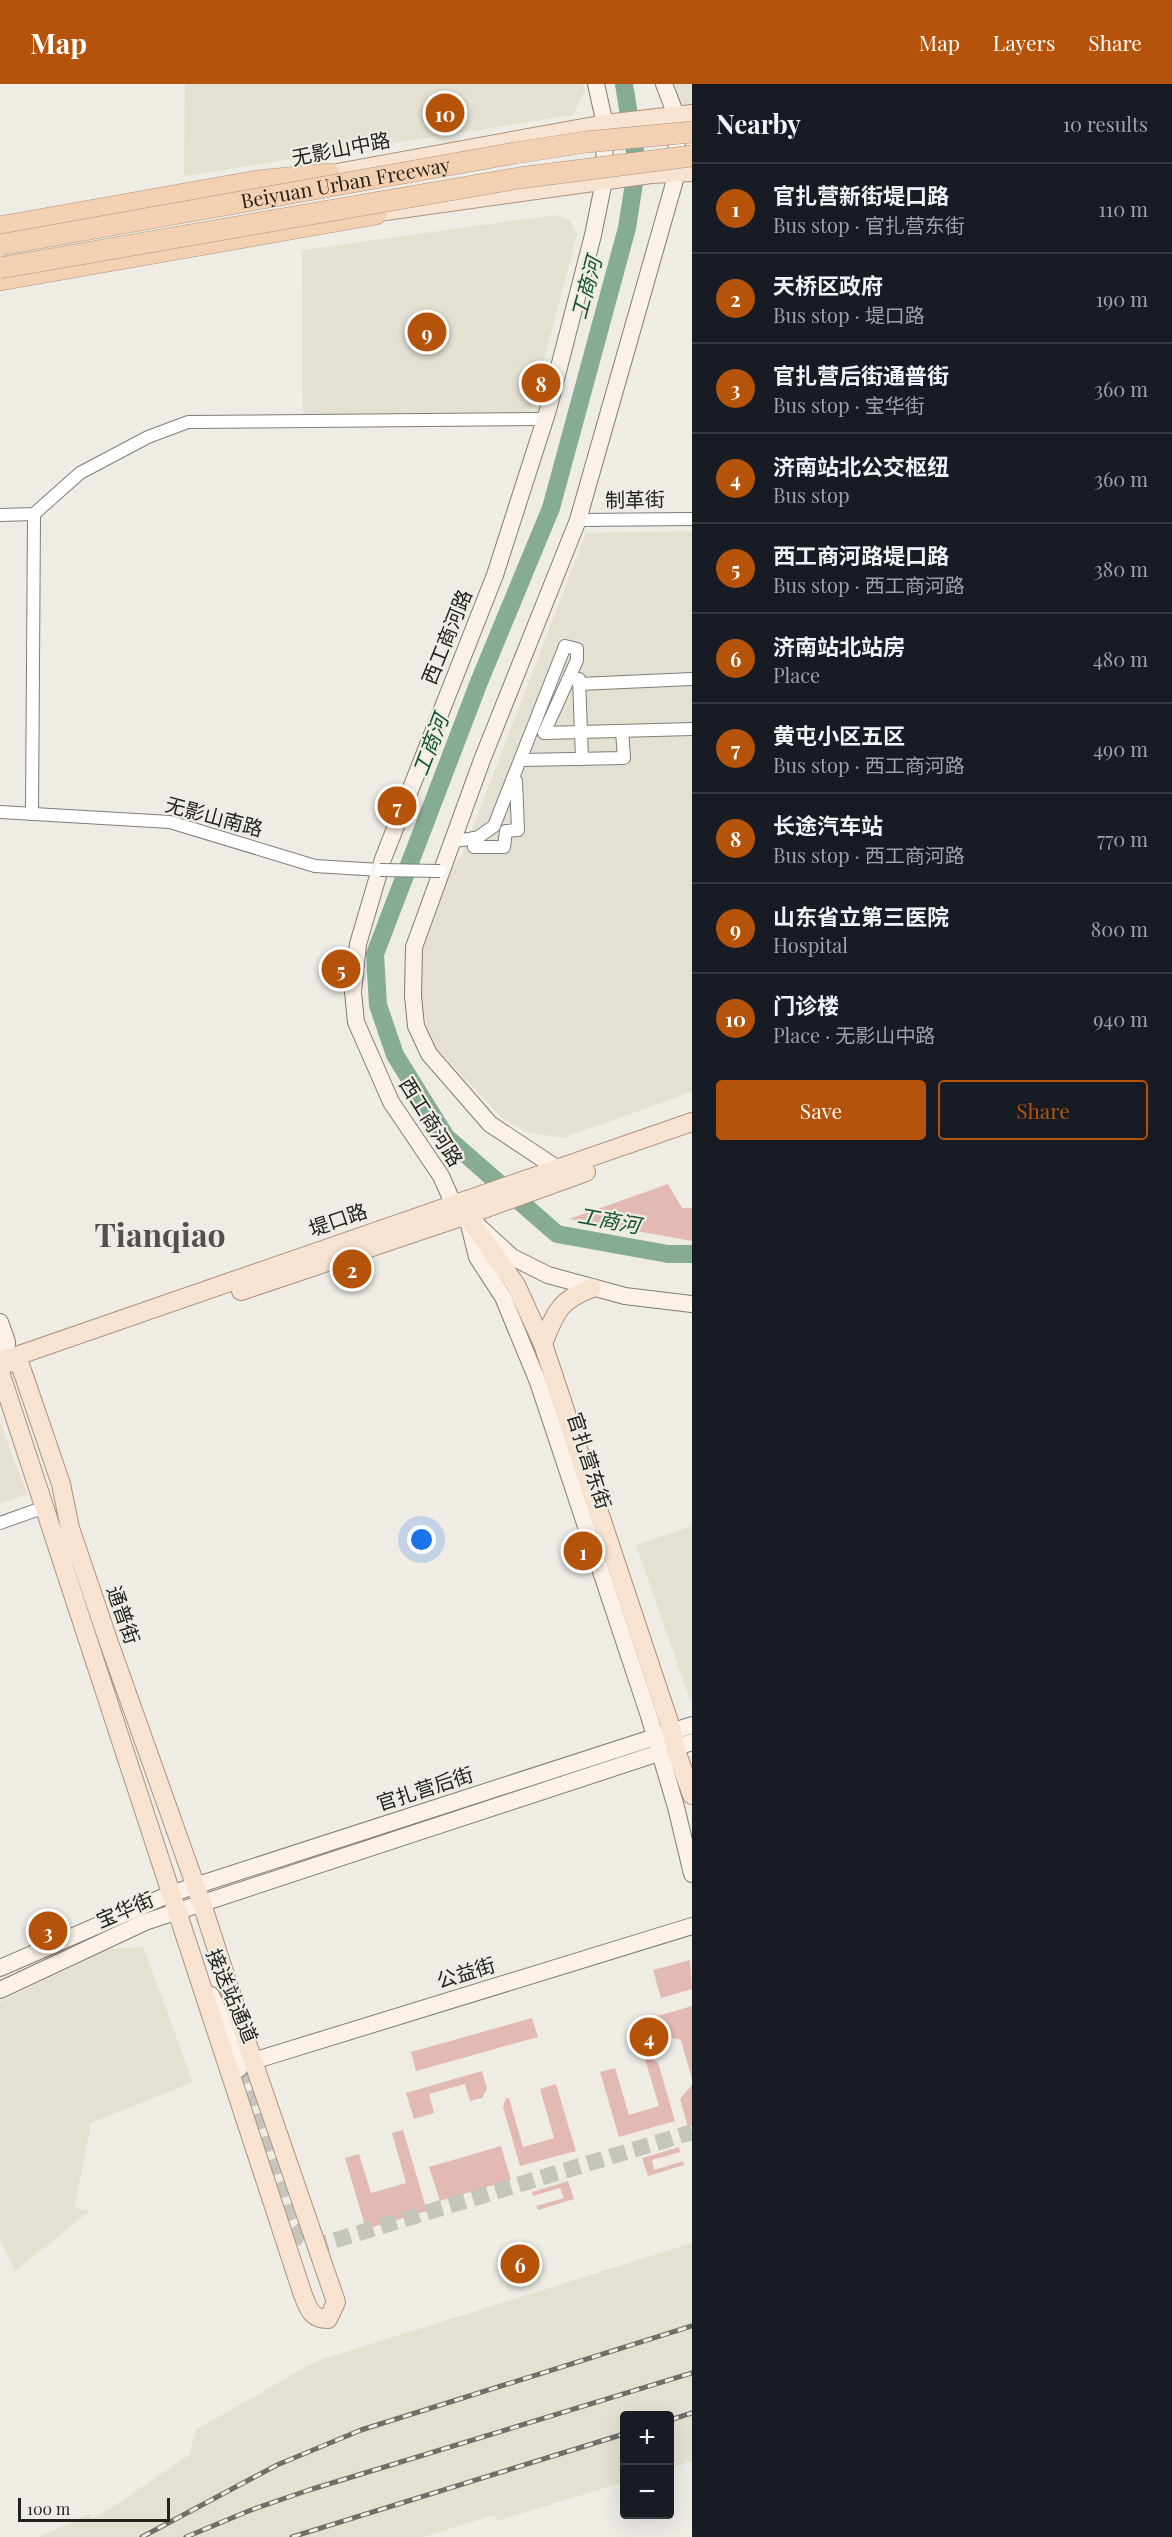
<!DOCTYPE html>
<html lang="en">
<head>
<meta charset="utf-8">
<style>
  body { margin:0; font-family:"Playfair Display","Noto Sans SC",serif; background:#242831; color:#f1f3f6 }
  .controls { position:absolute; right:18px; bottom:18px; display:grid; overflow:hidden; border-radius:6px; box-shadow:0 6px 24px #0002 }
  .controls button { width:54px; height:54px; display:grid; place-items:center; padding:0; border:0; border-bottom:2px solid #363941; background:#171b24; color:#f1f3f6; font:30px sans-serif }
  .scale { position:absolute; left:18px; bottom:15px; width:152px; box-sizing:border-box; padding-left:6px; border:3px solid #22221f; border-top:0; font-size:16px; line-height:21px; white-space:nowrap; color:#22221f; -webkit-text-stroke:4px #eeece5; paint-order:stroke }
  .you { position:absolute; left:422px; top:1456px; width:21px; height:21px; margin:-15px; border:4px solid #fff; border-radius:50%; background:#1a73e8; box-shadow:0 0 0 9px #1a73e833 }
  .badge { display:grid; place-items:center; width:39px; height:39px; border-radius:50%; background:#b45309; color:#fff; font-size:20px; font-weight:700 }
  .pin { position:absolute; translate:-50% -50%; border:3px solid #fff; box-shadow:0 2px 6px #0006 }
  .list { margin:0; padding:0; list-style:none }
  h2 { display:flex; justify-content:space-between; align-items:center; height:78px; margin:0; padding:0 24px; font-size:26px }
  h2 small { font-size:20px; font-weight:400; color:#9ea1a6 }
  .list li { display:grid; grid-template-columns:39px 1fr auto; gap:18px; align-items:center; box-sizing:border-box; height:90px; padding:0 24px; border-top:2px solid #363941 }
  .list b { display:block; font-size:22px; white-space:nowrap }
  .list p { margin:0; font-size:20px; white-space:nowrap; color:#9ea1a6 }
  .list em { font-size:20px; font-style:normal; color:#9ea1a6 }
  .actions { display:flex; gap:12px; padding:18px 24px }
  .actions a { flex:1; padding:14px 0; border:2px solid #b45309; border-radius:6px; text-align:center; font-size:21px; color:#b45309 }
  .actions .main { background:#b45309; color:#fff }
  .map { position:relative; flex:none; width:692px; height:2453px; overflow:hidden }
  header { display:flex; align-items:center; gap:36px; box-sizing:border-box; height:84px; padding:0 30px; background:#b45309; color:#fff }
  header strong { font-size:28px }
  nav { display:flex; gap:33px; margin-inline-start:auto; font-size:21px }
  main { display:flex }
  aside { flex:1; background:#171b24 }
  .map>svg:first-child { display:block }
  .built { fill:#e5e1d2 }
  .green { fill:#e2bab3 }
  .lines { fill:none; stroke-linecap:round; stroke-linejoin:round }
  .river { stroke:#87ac95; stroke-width:18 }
  .secondary-tunnel { stroke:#c5c4bd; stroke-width:16; stroke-dasharray:16 8; stroke-linecap:butt }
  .street-casing { stroke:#7f7d77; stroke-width:14 }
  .secondary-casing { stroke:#7f7d77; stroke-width:18 }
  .primary-casing { stroke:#aa937f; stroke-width:20 }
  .highway-casing { stroke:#aa937f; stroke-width:22 }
  .street { stroke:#fff; stroke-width:12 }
  .secondary { stroke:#fbf1e8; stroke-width:16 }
  .primary { stroke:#f8e3d1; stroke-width:18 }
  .highway { stroke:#f3d0b2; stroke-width:21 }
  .rail-casing { stroke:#6f6f6a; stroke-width:5 }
  .rail { stroke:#eeece5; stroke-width:3; stroke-dasharray:9; stroke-linecap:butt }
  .street-bridge-casing { stroke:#7f7d77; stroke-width:14; stroke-linecap:butt }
  .highway-bridge-casing { stroke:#aa937f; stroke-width:22; stroke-linecap:butt }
  .street-bridge { stroke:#fff; stroke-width:12 }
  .highway-bridge { stroke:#f3d0b2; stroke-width:21 }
  .labels { text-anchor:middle; stroke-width:4.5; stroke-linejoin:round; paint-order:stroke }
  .street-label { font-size:20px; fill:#22221f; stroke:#eeece5 }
  .water-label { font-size:21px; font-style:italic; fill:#105133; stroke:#eeece5 }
  .town-label { font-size:32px; font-weight:bold; fill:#52504b; stroke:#eeece5 }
</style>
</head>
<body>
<header>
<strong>Map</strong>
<nav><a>Map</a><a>Layers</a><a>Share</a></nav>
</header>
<main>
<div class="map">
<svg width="692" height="2453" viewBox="0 0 692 2453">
  <rect width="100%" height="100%" fill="#eeece5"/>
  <!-- built -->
  <g class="built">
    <path d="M185 0H583L585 6 573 31 184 92Z"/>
    <path d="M672 0H692V22H678Z"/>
    <path d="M556 131 570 136 577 151 530 329 303 332 302 166Z"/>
    <path d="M692 447V1008L563 1054 526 1048 502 1034 430 957 420 912 423 862 445 794 463 769 586 449Z"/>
    <path d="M0 1339 27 1410 0 1420Z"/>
    <path d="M692 1442V1615L689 1613 636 1461Z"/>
    <path d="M143 1863 193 1998 91 2039 74 2124 90 2127 15 2187 0 2156V1918L108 1865Z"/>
    <path d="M692 2159V2377L670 2384V2332H624V2398L497 2437 495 2431 423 2453H39L89 2430 92 2435 117 2420 189 2371 196 2346 314 2278Z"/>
  </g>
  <!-- green -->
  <g class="green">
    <path d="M668 1100 682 1124H692V1157L569 1135Z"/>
    <path d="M690 1876 692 1905 661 1914 653 1886Z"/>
    <path d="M692 1922V1995L681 1956 660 1951 654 1933Z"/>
    <path d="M532 1934 538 1953 416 1987 411 1968Z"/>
    <path d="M650 1973 658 1979 675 2037 619 2053 600 1988 615 1984 629 2031 659 2022 645 1975Z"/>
    <path d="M482 1987 487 2005 482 2014 470 2017 465 2000 429 2010 434 2029 414 2035 406 2009Z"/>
    <path d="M556 2000 576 2067 520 2082 503 2023 506 2014H509L523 2063 554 2054 540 2005Z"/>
    <path d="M692 2001V2042L688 2043 680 2015Z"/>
    <path d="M403 2046 427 2127 366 2145 345 2074 359 2070 371 2109 406 2099 392 2049Z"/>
    <path d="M501 2062 511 2096 440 2117 429 2083Z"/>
    <path d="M679 2063 680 2068 652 2076 654 2086 683 2077 684 2081 648 2092 642 2074Z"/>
    <path d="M568 2097 574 2115 538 2126 536 2122 564 2114 560 2104 533 2112 532 2108Z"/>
  </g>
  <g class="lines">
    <!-- river -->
    <path class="river" d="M624 0 637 80 627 144 551 424 479 598 375 870 378 921 395 971 446 1053 557 1150 668 1170H692"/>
    <!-- secondary-tunnel -->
    <path class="secondary-tunnel" d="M239 1985 291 2143C302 2156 308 2159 326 2159L692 2048"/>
    <defs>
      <g id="street">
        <path d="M0 431 34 430 80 389 148 353 188 338 545 335"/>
        <path d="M578 436 692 435"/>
        <path d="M579 595 582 675"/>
        <path d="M579 600 692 595"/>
        <path d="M521 676 624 674 622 647"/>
        <path d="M0 728 170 738 315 782 380 786"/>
        <path d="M32 730 34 430"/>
        <path d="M473 754 474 763H504L506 747 518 746 516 697"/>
        <path d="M454 757 477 754 494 742 565 562 577 565V576L544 649 692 645"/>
        <path d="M0 1439 45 1423"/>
      </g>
      <g id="secondary">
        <path d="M596 0 605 40 604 97 593 151 548 326 495 491 383 775 358 860 353 908 356 938 391 1018 441 1092 453 1119 512 1173 548 1191 625 1212 692 1220"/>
        <path d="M567 1091 490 1040 429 970 416 942 413 912 414 863 482 676 578 436 677 89 676 31 664 0"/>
        <path d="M467 1132 477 1173 503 1213 538 1298 649 1632 676 1723 692 1790"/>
        <path d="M0 1238 7 1258 6 1276"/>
        <path d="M0 1884 170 1810 692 1641"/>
        <path d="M0 1906 145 1838 692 1658"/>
        <path d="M211 1911 223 1936 239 1985"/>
        <path d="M253 1977 692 1842"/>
      </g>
      <g id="primary">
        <path d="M315 93 605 40 692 30"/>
        <path d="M364 130 651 90 692 88"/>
        <path d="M471 1138 516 1201 543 1260 672 1647 675 1664 692 1711"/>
        <path d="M241 1207 467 1131 586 1088"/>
        <path d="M543 1260C555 1229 559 1216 592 1204"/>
        <path d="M2 1277 692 1038"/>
        <path d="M0 1287 6 1276 20 1281 24 1292 61 1400 70 1444 108 1556 202 1820 253 1977 336 2218 328 2235C311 2235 309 2225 303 2211L0 1288"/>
      </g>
      <g id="highway">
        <path d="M0 143 257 97 329 90"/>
        <path d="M0 196 376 130"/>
      </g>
    </defs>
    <!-- street casing -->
    <use href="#street" class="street-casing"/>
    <!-- secondary casing -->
    <use href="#secondary" class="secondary-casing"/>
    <!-- primary casing -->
    <use href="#primary" class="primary-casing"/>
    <!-- highway casing -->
    <use href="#highway" class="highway-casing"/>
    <!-- street -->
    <use href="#street" class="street"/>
    <!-- secondary -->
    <use href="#secondary" class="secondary"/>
    <!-- primary -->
    <use href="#primary" class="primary"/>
    <!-- highway -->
    <use href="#highway" class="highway"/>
    <defs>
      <g id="rail">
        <path d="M670 2336 692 2329"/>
        <path d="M142 2453 277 2381 361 2346 692 2242"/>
        <path d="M186 2453 251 2426 309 2406 692 2289"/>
        <path d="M292 2453 624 2350"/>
      </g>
    </defs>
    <!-- rail casing -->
    <use href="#rail" class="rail-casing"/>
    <!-- rail -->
    <use href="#rail" class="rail"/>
    <defs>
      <path id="street-bridge" d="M380 786 440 787"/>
      <g id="highway-bridge">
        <path id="s1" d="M0 161 515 69 586 58 692 48"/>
        <path d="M0 184 519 94 692 72"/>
      </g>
    </defs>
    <!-- street-bridge casing -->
    <use href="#street-bridge" class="street-bridge-casing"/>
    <!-- highway-bridge casing -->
    <use href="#highway-bridge" class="highway-bridge-casing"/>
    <!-- street-bridge -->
    <use href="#street-bridge" class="street-bridge"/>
    <!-- highway-bridge -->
    <use href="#highway-bridge" class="highway-bridge"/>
  </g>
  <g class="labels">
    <!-- street labels -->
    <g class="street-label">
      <text transform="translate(341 65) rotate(-11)" y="7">无影山中路</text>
      <text dy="7" stroke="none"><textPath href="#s1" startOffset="351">Beiyuan Urban Freeway</textPath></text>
      <text transform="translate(635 416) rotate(-1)" y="7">制革街</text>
      <text transform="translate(447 553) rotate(-68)" y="7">西工商河路</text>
      <text transform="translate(214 733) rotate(15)" y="7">无影山南路</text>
      <text transform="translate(431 1038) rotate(58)" y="7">西工商河路</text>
      <text transform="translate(338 1136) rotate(-19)" y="7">堤口路</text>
      <text transform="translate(589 1377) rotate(72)" y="7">官扎营东街</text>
      <text transform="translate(123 1531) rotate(71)" y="7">通普街</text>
      <text transform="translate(425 1705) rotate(-18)" y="7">官扎营后街</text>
      <text transform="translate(125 1826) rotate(-23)" y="7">宝华街</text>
      <text transform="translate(466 1889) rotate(-17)" y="7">公益街</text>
      <text transform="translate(232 1912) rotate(67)" y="7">接送站通道</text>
    </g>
    <!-- water labels -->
    <g class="water-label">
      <text transform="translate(587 204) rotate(-75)" y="7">工商河</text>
      <text transform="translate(431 661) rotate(-69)" y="7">工商河</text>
      <text transform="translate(609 1137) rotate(10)" y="7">工商河</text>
    </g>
    <!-- town labels -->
    <g class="town-label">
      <text x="160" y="1163">Tianqiao</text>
    </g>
  </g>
</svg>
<div class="controls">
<button>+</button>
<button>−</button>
</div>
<div class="scale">100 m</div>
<div class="you"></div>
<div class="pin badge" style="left:583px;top:1467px">1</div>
<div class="pin badge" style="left:352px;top:1185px">2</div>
<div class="pin badge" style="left:48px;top:1847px">3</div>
<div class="pin badge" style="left:649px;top:1953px">4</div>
<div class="pin badge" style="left:341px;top:885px">5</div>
<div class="pin badge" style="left:520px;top:2180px">6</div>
<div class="pin badge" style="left:397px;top:722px">7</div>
<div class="pin badge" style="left:541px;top:299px">8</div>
<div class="pin badge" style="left:427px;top:248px">9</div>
<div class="pin badge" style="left:445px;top:29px">10</div>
</div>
<aside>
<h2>Nearby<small>10 results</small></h2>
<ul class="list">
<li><span class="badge">1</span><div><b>官扎营新街堤口路</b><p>Bus stop · 官扎营东街</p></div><em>110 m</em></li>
<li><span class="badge">2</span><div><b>天桥区政府</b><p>Bus stop · 堤口路</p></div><em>190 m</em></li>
<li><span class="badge">3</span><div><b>官扎营后街通普街</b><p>Bus stop · 宝华街</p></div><em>360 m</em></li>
<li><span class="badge">4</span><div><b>济南站北公交枢纽</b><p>Bus stop</p></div><em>360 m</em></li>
<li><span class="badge">5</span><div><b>西工商河路堤口路</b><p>Bus stop · 西工商河路</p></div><em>380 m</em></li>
<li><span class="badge">6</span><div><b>济南站北站房</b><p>Place</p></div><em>480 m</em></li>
<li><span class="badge">7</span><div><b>黄屯小区五区</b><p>Bus stop · 西工商河路</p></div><em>490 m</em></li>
<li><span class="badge">8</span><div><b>长途汽车站</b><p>Bus stop · 西工商河路</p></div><em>770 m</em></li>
<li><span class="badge">9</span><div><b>山东省立第三医院</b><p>Hospital</p></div><em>800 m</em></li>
<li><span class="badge">10</span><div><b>门诊楼</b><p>Place · 无影山中路</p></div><em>940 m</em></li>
</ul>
<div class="actions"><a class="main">Save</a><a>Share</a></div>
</aside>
</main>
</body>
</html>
